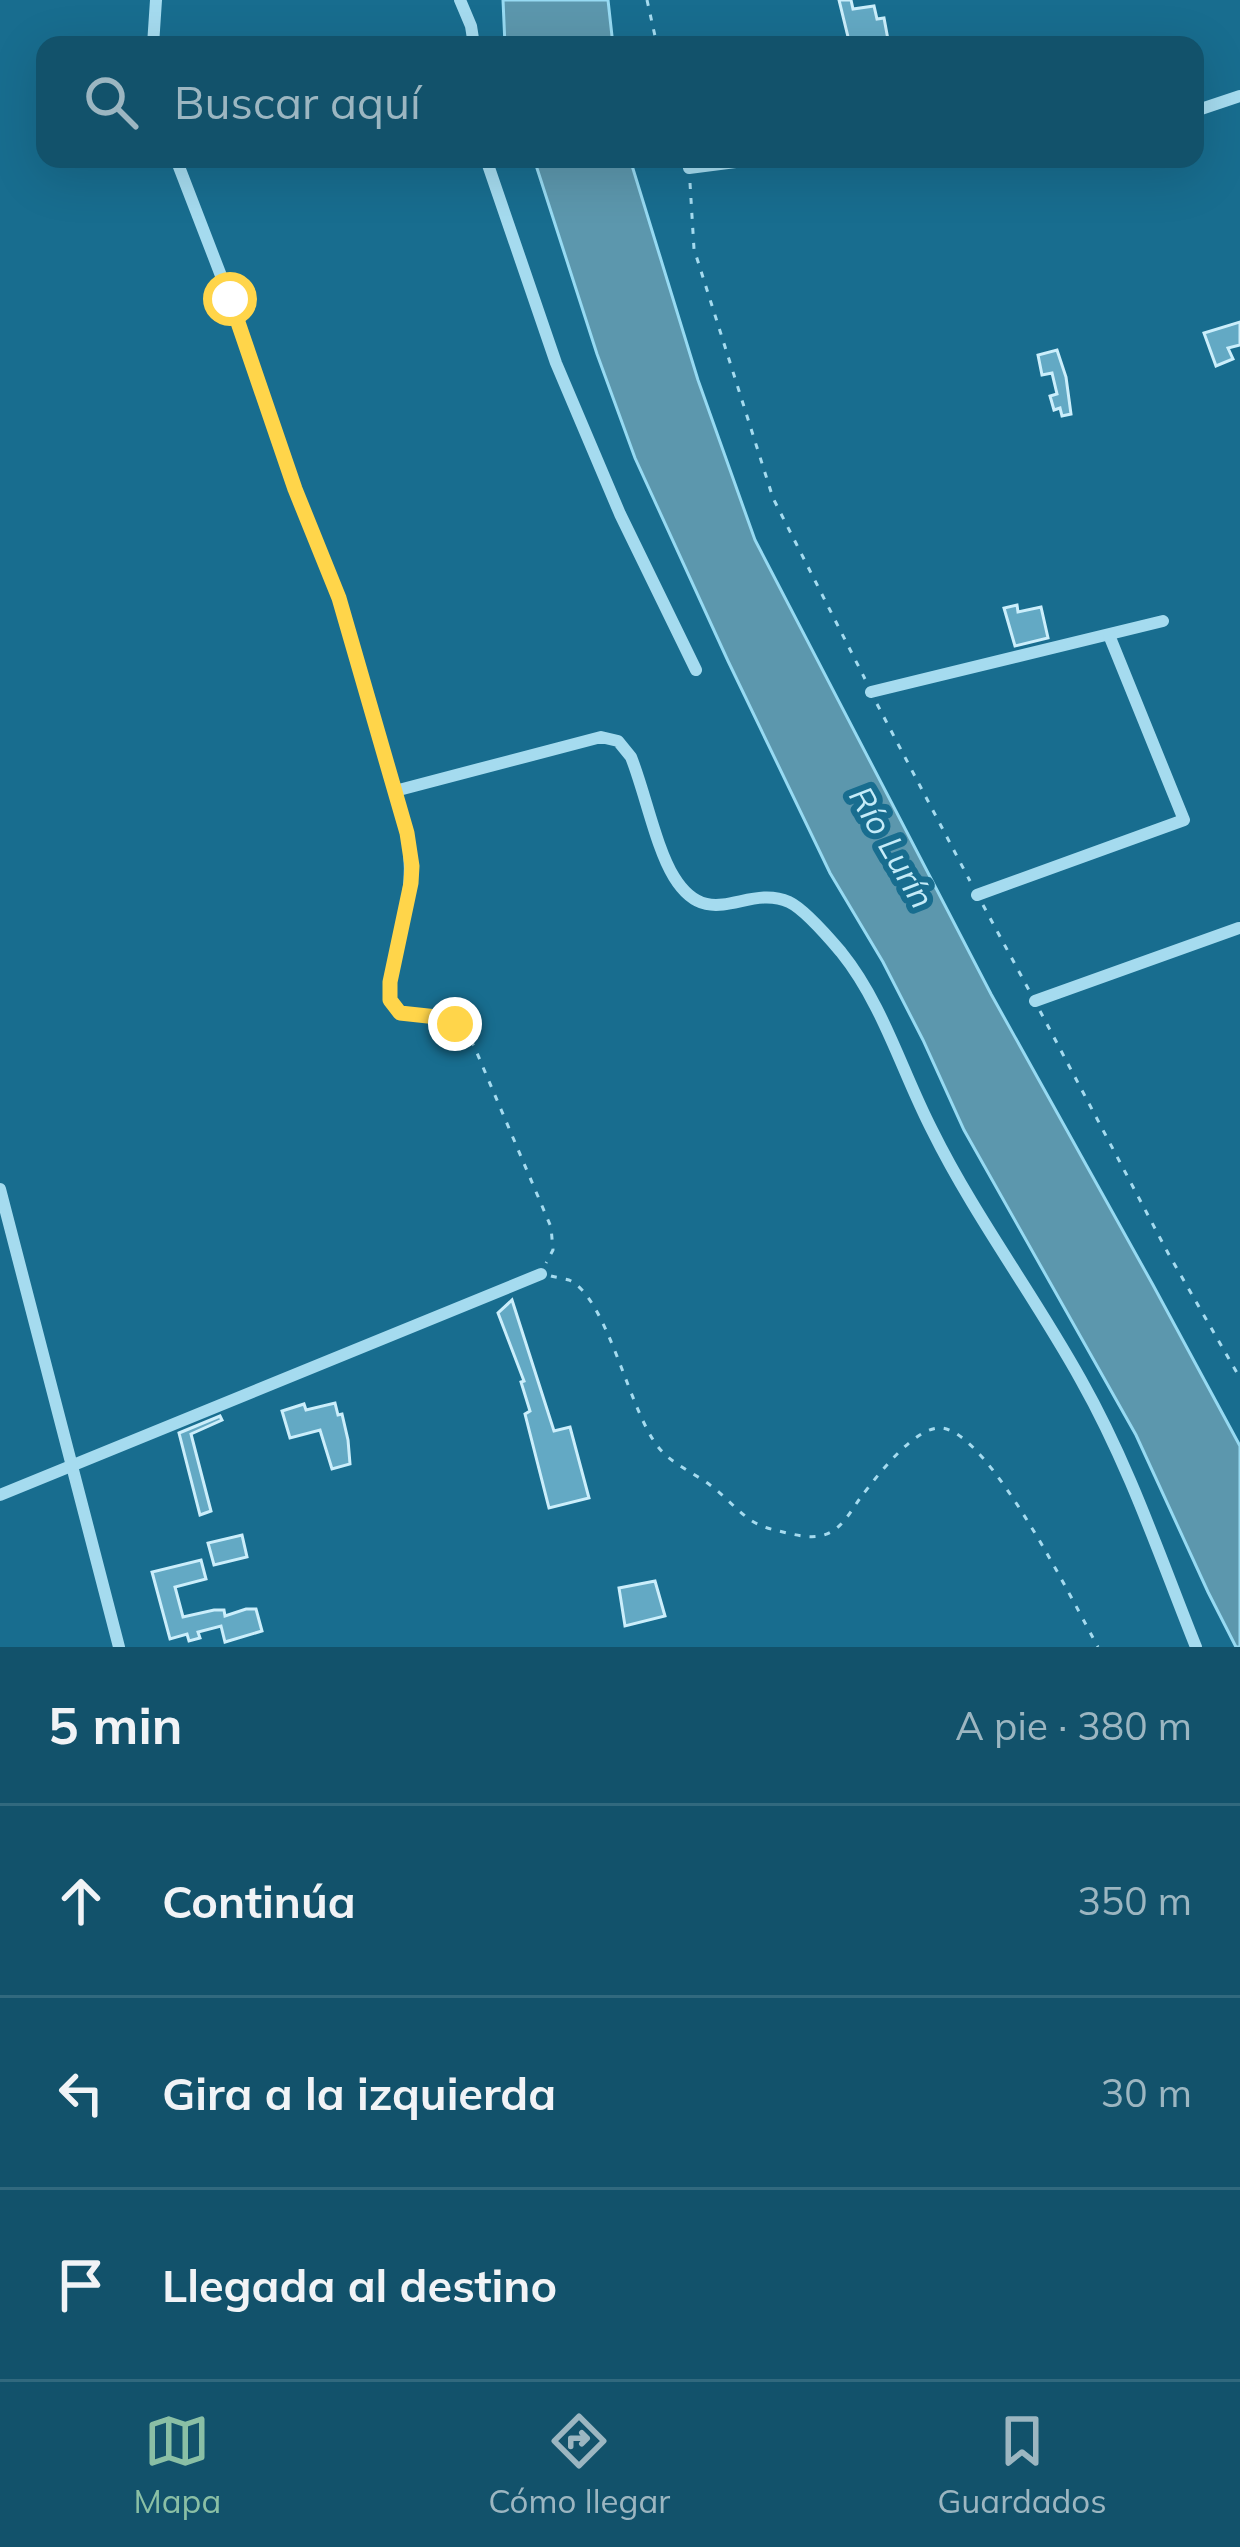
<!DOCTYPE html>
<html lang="es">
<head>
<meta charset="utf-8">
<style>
  body { margin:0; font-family:Mulish,sans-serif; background:#1b5871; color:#f1f3f6 }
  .stop { position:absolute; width:36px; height:36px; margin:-27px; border:9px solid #ffd54a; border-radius:50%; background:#fff }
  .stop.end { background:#ffd54a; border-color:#fff; box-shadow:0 3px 12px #0008 }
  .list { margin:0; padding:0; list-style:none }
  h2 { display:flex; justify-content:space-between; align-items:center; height:156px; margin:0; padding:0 48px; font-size:51px }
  h2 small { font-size:39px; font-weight:400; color:#9cb6c1 }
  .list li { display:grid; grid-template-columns:78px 1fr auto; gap:36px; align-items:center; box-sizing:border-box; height:192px; padding:0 48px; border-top:3px solid #31697e }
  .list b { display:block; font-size:45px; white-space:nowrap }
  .list em { font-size:39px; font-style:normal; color:#9cb6c1 }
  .icon { flex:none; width:66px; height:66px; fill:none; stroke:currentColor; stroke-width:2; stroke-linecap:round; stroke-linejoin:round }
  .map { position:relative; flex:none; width:1240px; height:1647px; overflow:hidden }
  .search { position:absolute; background:#12526b; box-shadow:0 12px 48px #0002; left:36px; right:36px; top:36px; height:132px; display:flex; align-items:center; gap:30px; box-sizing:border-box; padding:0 42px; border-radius:24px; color:#9cb6c1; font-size:45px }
  .sheet { height:732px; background:#12526b }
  nav { display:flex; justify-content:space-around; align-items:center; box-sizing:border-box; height:168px; border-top:3px solid #31697e; background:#12526b; font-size:33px; color:#9cb6c1 }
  nav a { display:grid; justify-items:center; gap:6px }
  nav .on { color:#8abfa5 }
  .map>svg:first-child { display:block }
  .water { fill:#5c97ad; stroke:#97daf2; stroke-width:3 }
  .building { fill:#63a9c4; stroke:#cbeefb; stroke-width:3 }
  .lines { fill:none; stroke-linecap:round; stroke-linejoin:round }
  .path { stroke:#a5dbef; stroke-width:3; stroke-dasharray:6 9; stroke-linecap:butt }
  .street { stroke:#a5dbef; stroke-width:12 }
  .route { stroke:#ffd54a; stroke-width:15 }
  .labels { text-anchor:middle; stroke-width:12; stroke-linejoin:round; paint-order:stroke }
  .water-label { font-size:33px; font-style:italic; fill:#c4ebf8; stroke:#186d8f }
</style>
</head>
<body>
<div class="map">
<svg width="1240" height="1647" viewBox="0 0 1240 1647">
  <rect width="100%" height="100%" fill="#186d8f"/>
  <!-- water -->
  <g class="water">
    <path d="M503 0H608L613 45H505Z"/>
    <path d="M534 159H630L698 380 755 540 991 994 1153 1285 1240 1446V1647H1236L1208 1592 1136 1435 964 1130 923 1040 883 962 830 873 728 661 635 458 597 354Z"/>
  </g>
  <!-- building -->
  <g class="building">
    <path d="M839 0H851L853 9 874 6 877 19 884 18 889 45H850Z"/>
    <path d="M1240 322V345L1228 348 1233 359 1216 366 1204 333Z"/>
    <path d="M1057 350 1066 377 1071 414 1062 416 1060 408 1054 410 1050 396 1057 394 1052 373 1042 375 1038 355Z"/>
    <path d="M1017 605 1018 612 1041 607 1048 638 1015 646 1004 608Z"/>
    <path d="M512 1300 554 1431 570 1427 589 1498 549 1508 525 1414 530 1411 521 1382 524 1381 498 1313Z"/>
    <path d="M335 1403 338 1415 342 1414 348 1440 350 1464 332 1469 320 1430 290 1438 282 1411 304 1404 306 1410Z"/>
    <path d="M220 1416 222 1420 191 1434 211 1511 200 1515 179 1433Z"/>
    <path d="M242 1535 247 1557 214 1565 208 1543Z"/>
    <path d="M201 1560 206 1579 175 1587 183 1617 214 1610H224L225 1616 246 1609H256L262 1631 225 1642 221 1626 198 1632 200 1638 189 1641 187 1634 170 1639 152 1572Z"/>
    <path d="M655 1581 665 1616 625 1626 619 1588Z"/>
  </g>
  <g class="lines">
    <!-- path -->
    <g class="path">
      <path d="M647 0 657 45"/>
      <path d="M690 183 694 249 773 498 865 679"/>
      <path d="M877 704 970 881"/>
      <path d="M983 905 1030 992"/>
      <path d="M391 975 390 1000 400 1013C434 1017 455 1015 474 1046L551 1227 553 1250 546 1263"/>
      <path d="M1040 1011 1168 1253 1240 1378"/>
      <path d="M551 1276C554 1277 566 1279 569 1280 608 1298 629 1412 659 1448 672 1464 694 1473 710 1485 725 1496 737 1511 752 1521 763 1528 775 1530 787 1533 801 1536 817 1540 831 1532 844 1525 852 1509 861 1497 876 1477 915 1426 941 1428 989 1431 1074 1604 1098 1647"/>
    </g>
    <!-- street -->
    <g class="street">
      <path d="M460 0 471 26 474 45"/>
      <path d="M153 45 156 0"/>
      <path d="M1195 111 1240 96"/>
      <path d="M176 159 230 299 295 489 339 598 407 833C415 884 405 913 394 962"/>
      <path d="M486 159 556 363 620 514 696 670"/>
      <path d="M689 168 759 159"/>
      <path d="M871 692 1163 621"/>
      <path d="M395 791 601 737 618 741 631 757C645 792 656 848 674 877 709 934 746 883 789 902 804 909 830 939 841 952 883 1004 902 1072 932 1130 975 1217 1034 1295 1081 1380 1129 1465 1160 1557 1196 1647"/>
      <path d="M977 895 1184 820 1109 635"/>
      <path d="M1035 1001 1239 928"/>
      <path d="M0 1189 119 1647"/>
      <path d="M0 1495 541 1274"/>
    </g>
  </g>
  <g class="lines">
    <!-- route -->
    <path class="route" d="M230 299 295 489 339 598 407 833 412 866 411 883 390 982V1000L400 1013 437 1017 455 1024"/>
  </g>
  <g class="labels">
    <!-- water labels -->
    <g class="water-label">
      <text transform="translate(892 847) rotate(60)" y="12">Río Lurín</text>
    </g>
  </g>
</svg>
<div class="stop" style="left:230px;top:299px"></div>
<div class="stop end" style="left:455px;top:1024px"></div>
<div class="search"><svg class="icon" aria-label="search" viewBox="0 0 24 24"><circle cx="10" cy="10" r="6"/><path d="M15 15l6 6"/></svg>Buscar aquí</div>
</div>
<section class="sheet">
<h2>5 min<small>A pie · 380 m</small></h2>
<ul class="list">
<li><svg class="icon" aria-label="ahead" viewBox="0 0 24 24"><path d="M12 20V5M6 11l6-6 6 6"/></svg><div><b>Continúa</b></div><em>350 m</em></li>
<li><svg class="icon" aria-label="left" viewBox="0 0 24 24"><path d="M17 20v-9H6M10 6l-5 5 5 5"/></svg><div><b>Gira a la izquierda</b></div><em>30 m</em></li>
<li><svg class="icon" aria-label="arrive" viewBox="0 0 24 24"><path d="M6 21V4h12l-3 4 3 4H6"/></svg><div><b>Llegada al destino</b></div></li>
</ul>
</section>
<nav>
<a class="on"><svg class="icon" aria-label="map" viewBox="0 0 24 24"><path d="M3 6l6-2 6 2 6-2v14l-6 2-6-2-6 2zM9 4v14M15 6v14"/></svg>Mapa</a>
<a><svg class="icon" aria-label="directions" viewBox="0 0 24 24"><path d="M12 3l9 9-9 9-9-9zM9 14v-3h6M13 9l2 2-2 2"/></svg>Cómo llegar</a>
<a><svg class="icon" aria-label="saved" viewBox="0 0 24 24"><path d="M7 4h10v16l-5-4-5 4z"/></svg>Guardados</a>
</nav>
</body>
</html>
